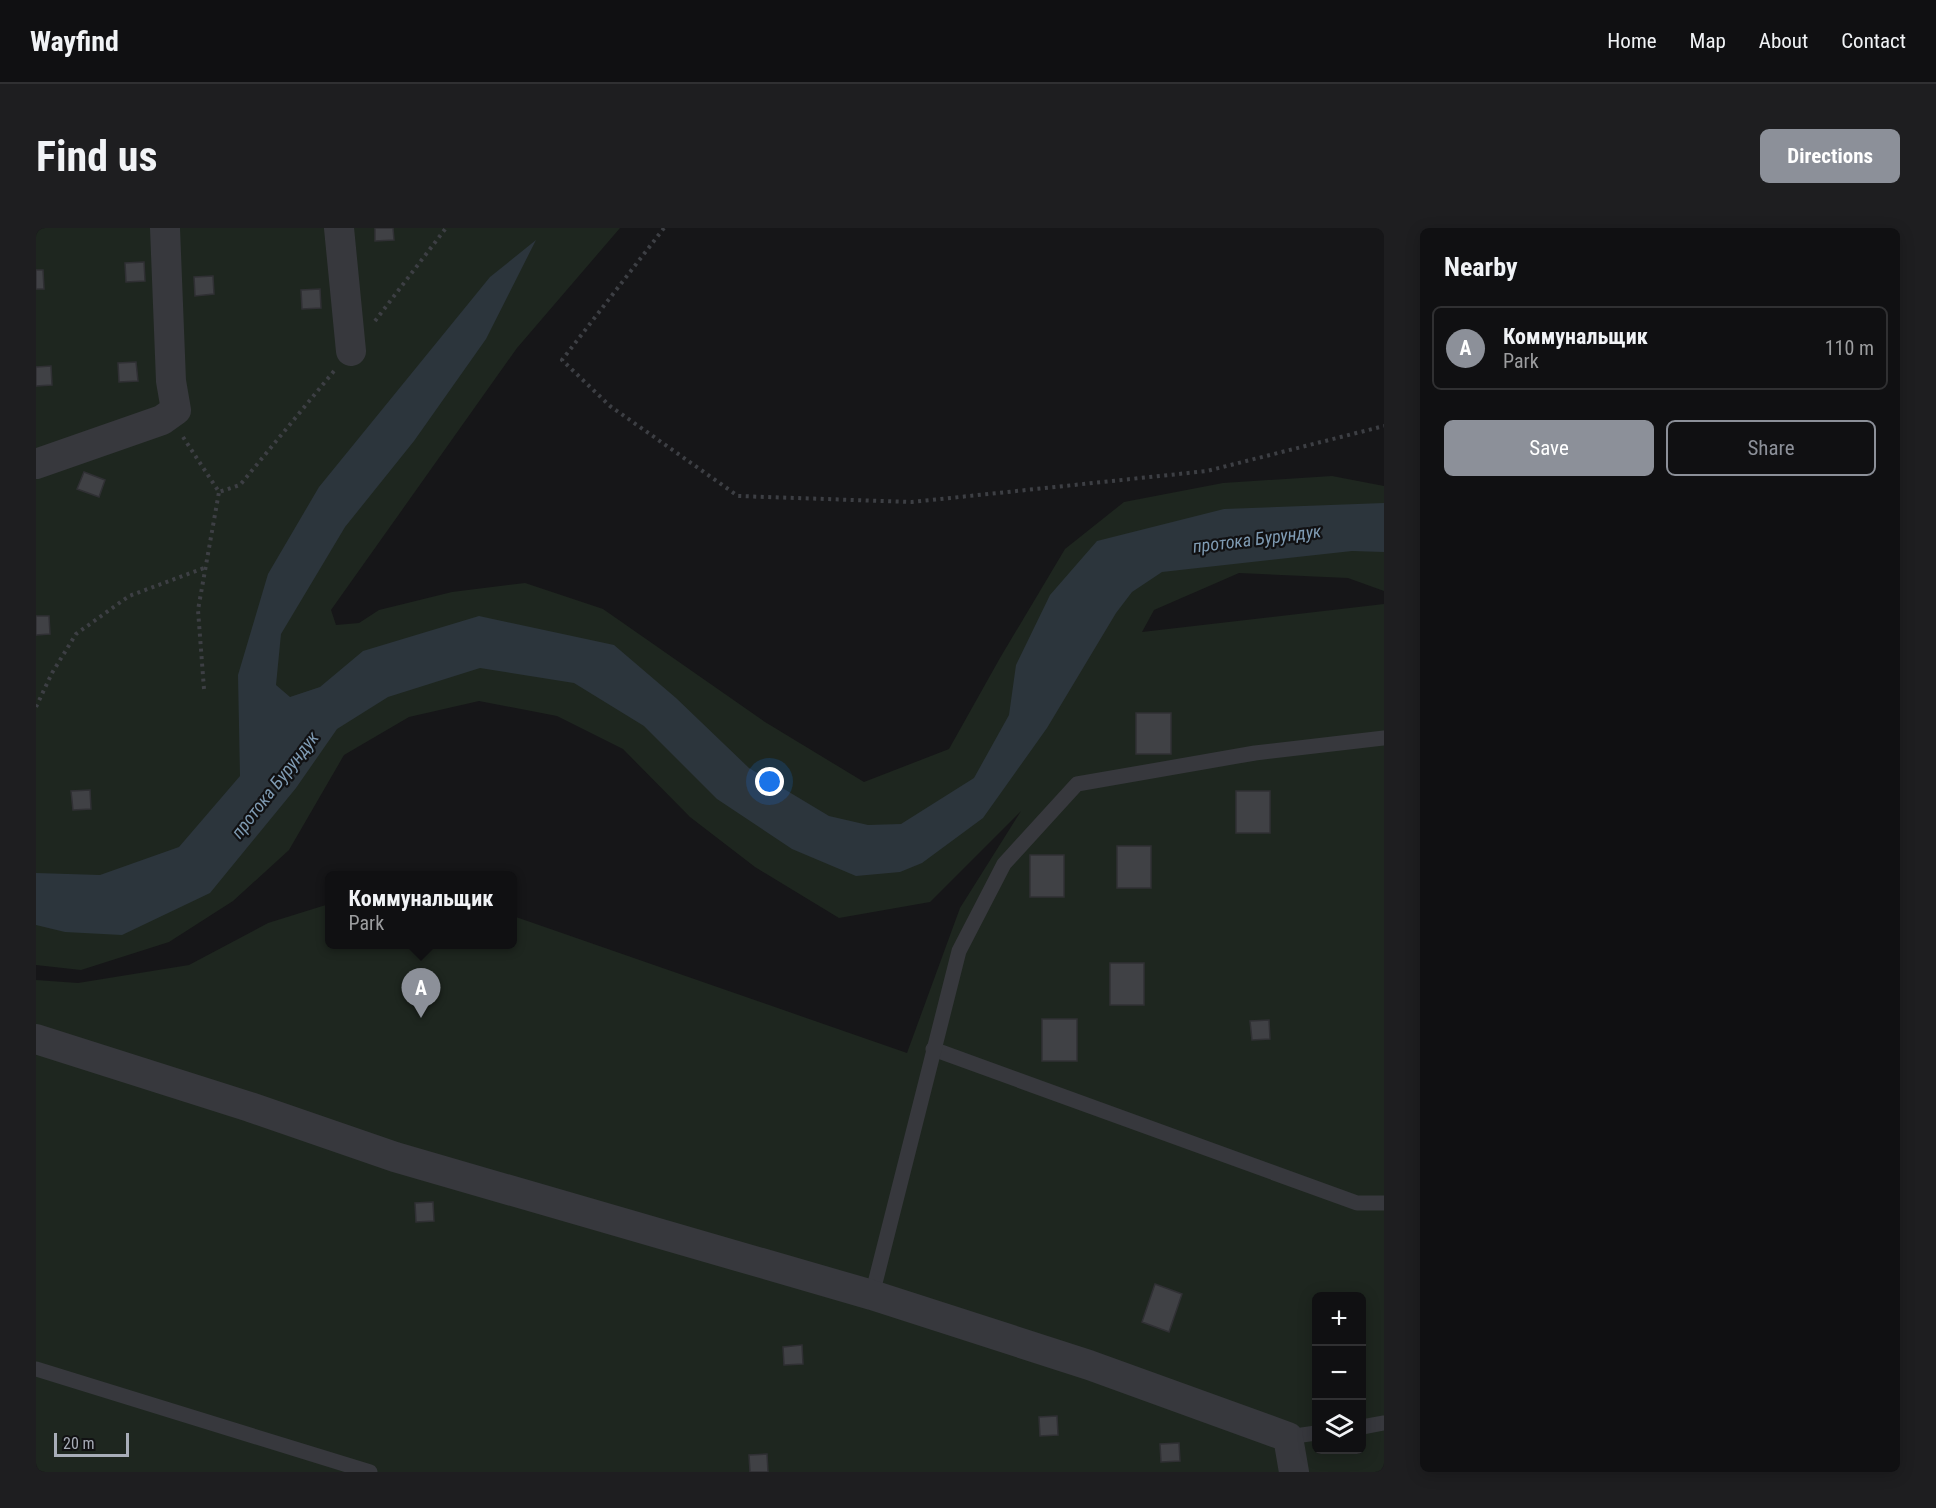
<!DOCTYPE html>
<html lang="en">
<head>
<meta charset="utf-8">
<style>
  body { margin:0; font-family:"Roboto Condensed",sans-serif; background:#1e1e20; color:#f1f3f6 }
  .controls { position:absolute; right:18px; bottom:18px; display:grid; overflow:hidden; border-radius:9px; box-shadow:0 3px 15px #0003 }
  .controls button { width:54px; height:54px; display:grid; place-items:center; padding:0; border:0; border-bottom:2px solid #303032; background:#101012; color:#f1f3f6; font:30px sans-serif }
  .scale { position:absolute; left:18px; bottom:15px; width:75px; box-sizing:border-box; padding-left:6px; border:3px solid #a8adb8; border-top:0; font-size:16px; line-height:21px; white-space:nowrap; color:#a8adb8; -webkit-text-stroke:4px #111113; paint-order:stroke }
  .you { position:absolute; left:734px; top:554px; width:21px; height:21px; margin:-15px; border:4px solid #fff; border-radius:50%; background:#1a73e8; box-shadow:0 0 0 9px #1a73e833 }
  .badge { display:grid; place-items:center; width:39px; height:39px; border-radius:50%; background:#8c9099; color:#fff; font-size:20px; font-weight:700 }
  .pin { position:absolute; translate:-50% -50px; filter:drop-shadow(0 2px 3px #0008) }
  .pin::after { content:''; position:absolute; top:32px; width:21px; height:18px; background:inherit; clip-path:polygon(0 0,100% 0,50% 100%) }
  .popup { position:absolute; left:289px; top:643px; width:192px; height:78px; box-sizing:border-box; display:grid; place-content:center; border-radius:9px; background:#101012; filter:drop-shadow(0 2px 4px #0005); font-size:20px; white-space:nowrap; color:#9c9d9f }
  .popup b { font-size:22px; color:#f1f3f6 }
  .popup::after { content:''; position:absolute; left:50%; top:100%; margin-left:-12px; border:12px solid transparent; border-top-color:#101012 }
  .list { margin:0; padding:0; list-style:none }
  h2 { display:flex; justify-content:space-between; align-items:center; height:78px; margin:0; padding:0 24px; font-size:26px }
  h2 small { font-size:20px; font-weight:400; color:#9c9d9f }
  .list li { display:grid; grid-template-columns:39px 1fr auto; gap:18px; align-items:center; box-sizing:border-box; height:84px; margin:0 12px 12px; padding:0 12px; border:2px solid #303032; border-radius:9px }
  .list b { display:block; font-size:22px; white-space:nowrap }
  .list p { margin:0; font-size:20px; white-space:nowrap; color:#9c9d9f }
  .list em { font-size:20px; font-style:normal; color:#9c9d9f }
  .actions { display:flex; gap:12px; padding:18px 24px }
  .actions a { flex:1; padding:14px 0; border:2px solid #8c9099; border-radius:9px; text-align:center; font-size:21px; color:#8c9099 }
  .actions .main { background:#8c9099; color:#fff }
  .icon { flex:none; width:33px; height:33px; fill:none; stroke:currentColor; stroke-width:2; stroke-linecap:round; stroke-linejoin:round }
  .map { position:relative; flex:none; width:1348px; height:1244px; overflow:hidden; border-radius:9px }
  header { display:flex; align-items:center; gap:36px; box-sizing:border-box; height:84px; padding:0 30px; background:#101012; border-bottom:2px solid #303032 }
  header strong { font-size:28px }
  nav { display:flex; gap:33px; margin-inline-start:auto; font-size:21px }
  .intro { display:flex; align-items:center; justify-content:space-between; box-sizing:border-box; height:144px; padding:0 36px }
  h1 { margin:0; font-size:42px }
  .button { padding:15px 27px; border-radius:9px; background:#8c9099; color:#fff; font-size:21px; font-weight:700 }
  main { display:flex; gap:36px; padding:0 36px }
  aside { flex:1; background:#101012; border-radius:9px; box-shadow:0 3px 15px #0003 }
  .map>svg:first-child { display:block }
  .green { fill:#1e261f; fill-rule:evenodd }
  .water { fill:#2c353c }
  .building { fill:#404145; stroke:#303034; stroke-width:1.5 }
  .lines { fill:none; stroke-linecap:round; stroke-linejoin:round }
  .path { stroke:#3d3f44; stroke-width:4; stroke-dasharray:3 4.5; stroke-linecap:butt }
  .service { stroke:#37383d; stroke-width:15 }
  .minor { stroke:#37383d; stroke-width:30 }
  .labels { text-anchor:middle; stroke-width:4.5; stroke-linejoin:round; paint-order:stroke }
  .water-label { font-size:18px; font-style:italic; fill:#7f9bb3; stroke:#111113 }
</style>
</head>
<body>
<header>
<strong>Wayfind</strong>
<nav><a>Home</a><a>Map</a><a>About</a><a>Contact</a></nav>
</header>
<div class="intro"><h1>Find us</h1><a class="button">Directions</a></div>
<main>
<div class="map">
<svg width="1348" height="1244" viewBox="0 0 1348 1244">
  <rect width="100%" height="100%" fill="#161618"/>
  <!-- green -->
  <path class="green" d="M0 0H584L481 120 295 382 300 397 323 395 343 382 416 364 489 355 567 381 729 494 828 554 913 521 964 430 1029 321 1088 274 1187 255 1296 248 1348 258V363L1312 350 1203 345 1118 382 1106 404 1348 376V1244H0V752L42 755 153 737 232 695 293 676 294 716H476L477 688 871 825 924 680 985 583 894 674 803 690 719 639 654 589 587 521 521 488 443 473 373 489 308 527 253 622 197 673 133 714 45 742 0 737ZM1280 1068H1326V1222H1280Z"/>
  <!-- water -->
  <path class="water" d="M500 12 450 111 378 213 309 299 245 406 240 457 254 469 284 459 327 423 443 388 578 417 640 470 713 540 793 588 832 597 865 596 938 550 973 487 980 437 1014 367 1061 313 1188 281 1348 275V324L1316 323 1126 344 1096 364 1080 385 1011 500 947 590 886 635 864 644 820 648 756 621 681 571 608 498 538 455 444 440 352 469 301 501 260 560 174 665 86 707 29 704 0 697V645L64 647 143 619 204 548 202 447 232 346 283 259 454 49Z"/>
  <!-- building -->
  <g class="building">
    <path d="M339 0H357L358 12 339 13Z"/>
    <path d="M108 34 109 53 90 54 89 35Z"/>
    <path d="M0 42H7L8 61H0Z"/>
    <path d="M177 48 178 66 159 68 158 49Z"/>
    <path d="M284 61 285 80 266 81 265 62Z"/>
    <path d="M100 134 102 153 83 154 82 135Z"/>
    <path d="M15 138 16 157 0 158V139Z"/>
    <path d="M48 244 69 252 63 269 41 261Z"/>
    <path d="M0 388H13L14 406 0 407Z"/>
    <rect x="1100" y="485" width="35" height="41"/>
    <path d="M54 562 55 581 37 582 35 563Z"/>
    <rect x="1200" y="563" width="34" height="42"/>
    <rect x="1081" y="618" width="34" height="42"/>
    <rect x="994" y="627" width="34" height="42"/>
    <rect x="1074" y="735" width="34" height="42"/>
    <rect x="1006" y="791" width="35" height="42"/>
    <path d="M1233 792 1234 811 1216 812 1214 793Z"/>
    <path d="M397 974 398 993 380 994 379 975Z"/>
    <path d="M1119 1056 1146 1066 1133 1104 1106 1094Z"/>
    <path d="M766 1117 767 1136 748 1137 747 1119Z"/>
    <path d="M1021 1188 1022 1207 1004 1208 1003 1189Z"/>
    <path d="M1143 1215 1144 1233 1125 1234 1124 1216Z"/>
    <path d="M731 1226 732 1244H714L713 1227Z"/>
  </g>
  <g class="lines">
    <!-- path -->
    <g class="path">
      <path d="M628 0 526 132 574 178 702 268 876 274 1171 243 1348 198"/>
      <path d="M339 93 410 0"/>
      <path d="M147 209 183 264 204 257 298 143"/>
      <path d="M168 461 162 382 183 264"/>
      <path d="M0 479 16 445 40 406 93 368 168 340"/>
    </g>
    <!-- service -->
    <g class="service">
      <path d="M897 821 1321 975H1348"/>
      <path d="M836 1067 923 723 968 636 1041 556 1219 525 1348 510"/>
      <path d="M0 1141 334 1244"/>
      <path d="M1326 1199 1348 1195"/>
      <path d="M1252 1209 1280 1205"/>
    </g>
    <!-- minor -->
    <g class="minor">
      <path d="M303 0 315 123"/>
      <path d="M0 236 126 192 140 182 135 153 129 0"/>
      <path d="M0 811 214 879 359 929 836 1067 1053 1137 1252 1209 1258 1244"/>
    </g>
  </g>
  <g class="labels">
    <!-- water labels -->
    <g class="water-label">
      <text transform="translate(1221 311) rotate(-7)" y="6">протока Бурундук</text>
      <text transform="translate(239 557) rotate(-52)" y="6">протока Бурундук</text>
    </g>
  </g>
</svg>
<div class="controls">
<button>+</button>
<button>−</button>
<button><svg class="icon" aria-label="layers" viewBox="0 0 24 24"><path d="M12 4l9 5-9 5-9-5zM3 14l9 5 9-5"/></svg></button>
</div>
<div class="scale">20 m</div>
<div class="you"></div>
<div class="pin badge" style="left:385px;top:790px">A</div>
<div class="popup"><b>Коммунальщик</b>Park</div>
</div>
<aside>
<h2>Nearby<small></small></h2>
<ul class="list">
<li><span class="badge">A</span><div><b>Коммунальщик</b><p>Park</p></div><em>110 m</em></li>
</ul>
<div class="actions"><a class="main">Save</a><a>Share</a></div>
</aside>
</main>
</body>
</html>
